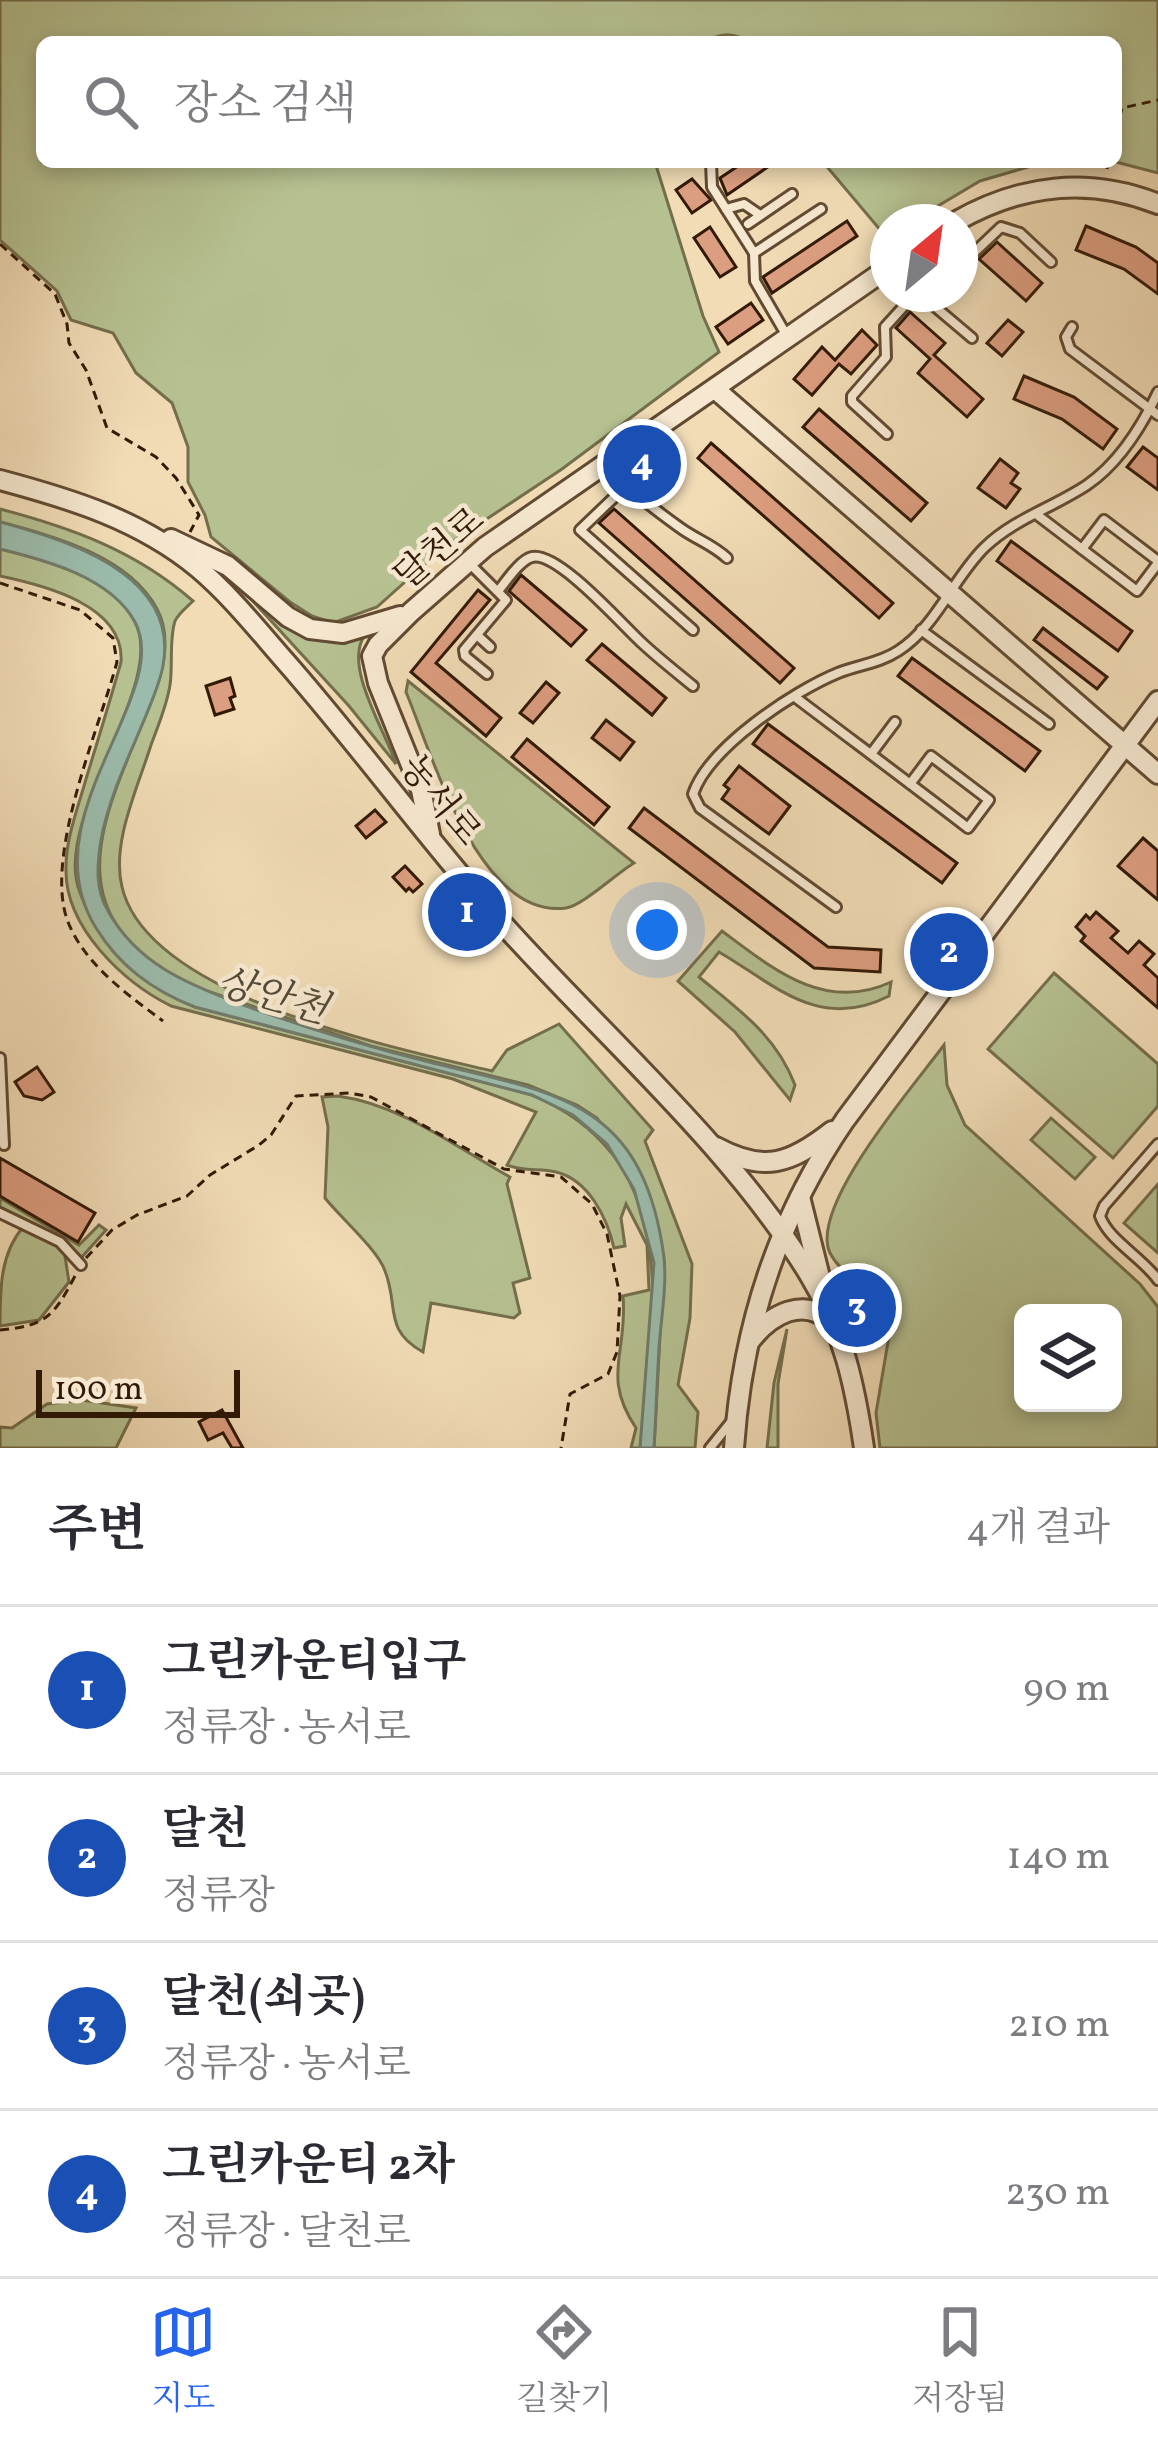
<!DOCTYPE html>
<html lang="ko">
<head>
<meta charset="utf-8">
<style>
  body { margin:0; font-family:Vollkorn,"Noto Serif KR",serif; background:#f7f7f7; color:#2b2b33 }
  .controls { position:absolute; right:36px; bottom:36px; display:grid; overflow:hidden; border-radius:18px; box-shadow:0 6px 18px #0003 }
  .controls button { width:108px; height:108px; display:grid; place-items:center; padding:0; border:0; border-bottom:3px solid #e1e1e2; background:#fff; color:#2b2b33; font:60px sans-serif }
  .compass { position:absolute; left:870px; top:204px; width:108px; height:108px; border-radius:50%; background:#fff; box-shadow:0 6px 18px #0003; rotate:29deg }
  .scale { position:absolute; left:36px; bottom:30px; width:204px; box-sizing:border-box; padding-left:12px; border:6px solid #331a06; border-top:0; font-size:33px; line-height:42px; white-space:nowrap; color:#331a06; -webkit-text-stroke:9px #f6e8d0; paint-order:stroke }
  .you { position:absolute; left:657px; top:930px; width:42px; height:42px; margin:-30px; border:9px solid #fff; border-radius:50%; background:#1a73e8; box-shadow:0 0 0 18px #1a73e833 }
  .badge { display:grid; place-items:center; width:78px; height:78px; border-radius:50%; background:#2563eb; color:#fff; font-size:39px; font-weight:700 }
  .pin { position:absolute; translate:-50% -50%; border:6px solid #fff; box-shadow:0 3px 12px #0006 }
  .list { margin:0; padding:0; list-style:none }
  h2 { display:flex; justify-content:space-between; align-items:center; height:156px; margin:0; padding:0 48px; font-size:51px }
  h2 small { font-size:39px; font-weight:400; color:#7c7c81 }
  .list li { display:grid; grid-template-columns:78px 1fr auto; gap:36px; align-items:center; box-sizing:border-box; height:168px; padding:0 48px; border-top:3px solid #e1e1e2 }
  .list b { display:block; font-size:45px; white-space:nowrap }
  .list p { margin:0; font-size:39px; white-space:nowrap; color:#7c7c81 }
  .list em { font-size:39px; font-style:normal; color:#7c7c81 }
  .icon { flex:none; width:66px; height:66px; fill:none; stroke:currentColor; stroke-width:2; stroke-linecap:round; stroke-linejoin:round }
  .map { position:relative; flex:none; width:1158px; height:1448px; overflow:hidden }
  .search { position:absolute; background:#fff; box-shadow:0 6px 18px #0003; left:36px; right:36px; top:36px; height:132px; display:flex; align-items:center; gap:30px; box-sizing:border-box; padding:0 42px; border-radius:18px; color:#7c7c81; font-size:45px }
  .sheet { height:828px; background:#fff }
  nav { display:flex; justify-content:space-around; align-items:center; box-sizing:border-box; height:168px; border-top:3px solid #e1e1e2; background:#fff; font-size:33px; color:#7c7c81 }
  nav a { display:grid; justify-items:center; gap:6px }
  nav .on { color:#2563eb }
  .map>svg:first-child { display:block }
  .green { fill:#b6c191; stroke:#746e4c; stroke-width:3; fill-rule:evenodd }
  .water { fill:#9bbcac; stroke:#717b6a; stroke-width:3 }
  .building { fill:#dc9e80; stroke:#331a06; stroke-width:3 }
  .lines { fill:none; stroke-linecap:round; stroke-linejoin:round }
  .service-casing { stroke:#624a32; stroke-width:14 }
  .tertiary-casing { stroke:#624a32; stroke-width:24 }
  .path { stroke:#331a06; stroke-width:3; stroke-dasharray:9 6; stroke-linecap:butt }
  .service { stroke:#f6e8d0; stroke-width:8 }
  .tertiary { stroke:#f6e8d0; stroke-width:18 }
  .labels { text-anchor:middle; stroke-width:9; stroke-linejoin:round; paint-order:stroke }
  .street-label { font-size:36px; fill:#331a06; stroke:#f6e8d0 }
  .water-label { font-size:39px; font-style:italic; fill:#524b38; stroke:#f6e8d0 }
</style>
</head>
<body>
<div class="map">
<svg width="1158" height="1448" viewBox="0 0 1158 1448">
  <rect width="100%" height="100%" fill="#f1dcb6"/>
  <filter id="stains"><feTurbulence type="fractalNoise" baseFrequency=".00167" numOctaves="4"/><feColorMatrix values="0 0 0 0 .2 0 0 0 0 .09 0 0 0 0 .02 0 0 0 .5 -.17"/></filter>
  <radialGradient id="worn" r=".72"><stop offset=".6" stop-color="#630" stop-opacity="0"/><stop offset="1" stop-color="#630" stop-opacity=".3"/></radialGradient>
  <!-- green -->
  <g class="green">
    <path d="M0 0H1158V173L1116 162V42H752C734 34 724 31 706 42H42V162H655L703 316 719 352 562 469 443 548 377 607 333 623 312 616 290 602 211 537 205 515 188 482V447L172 403 136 373 113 333 71 320 57 291 0 240Z"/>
    <path d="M823 162H1045L980 181 911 222H888L887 238Z"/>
    <path d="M0 509C72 528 136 551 193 601 188 606 178 614 175 621 169 639 173 666 170 685 167 705 158 726 151 745 138 787 111 843 122 887 148 997 395 1048 492 1071L507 1050 559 1024 653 1130 645 1141 692 1264 690 1318 678 1385 698 1412 695 1448H654L664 1260 646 1187 597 1118 577 1105 528 1085 371 1046 192 986C55 917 98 828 146 715 159 683 175 642 157 609 129 556 53 536 0 522Z"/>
    <path d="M0 549C45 560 111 577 135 622 166 680 65 803 76 877 78 893 86 906 93 920 115 964 150 988 195 1007L532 1095C684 1158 656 1315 640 1448H631L636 1428C601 1376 628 1353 623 1296L649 1290 647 1245 626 1204 621 1218 625 1246 614 1248C607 1218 589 1180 556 1172 539 1168 524 1172 507 1165L536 1112 453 1079 171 1006C123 982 66 928 66 871 65 840 78 808 86 779 98 740 110 701 121 662 125 605 43 585 0 576Z"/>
    <path d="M254 597 286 624 365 635C342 665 387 734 396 764L349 706 251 599Z"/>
    <path d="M408 681 634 863C617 873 582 906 566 908 479 920 432 754 406 692Z"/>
    <path d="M722 931C773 969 825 1013 891 982L889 996C819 1032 774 984 719 952L699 977C739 1010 776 1035 795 1085L790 1100 735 1032 678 981Z"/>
    <path d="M1054 973 1158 1064V1106L1113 1158 988 1049Z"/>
    <path d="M944 1045 947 1085 965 1125 1140 1284 1158 1307V1448H880L876 1413 891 1324C884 1314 877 1303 869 1294 856 1280 838 1269 830 1253 808 1207 916 1083 944 1045ZM1023 1313H1113V1403H1023Z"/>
    <path d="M338 1096C402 1105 454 1146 510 1177L507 1184 530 1278 513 1283 520 1313 514 1318 431 1303 423 1352C383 1330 399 1306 385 1271 378 1250 340 1217 325 1198L328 1127 322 1097Z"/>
    <path d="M1051 1118 1095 1157 1075 1179 1031 1140Z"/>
    <path d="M1158 1184V1253L1124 1223Z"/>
    <path d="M0 1198 79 1245 99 1225 106 1230 81 1258 62 1239 0 1209Z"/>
    <path d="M24 1226 64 1250 69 1282 39 1320 0 1326C0 1289 0 1253 24 1226Z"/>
    <path d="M787 1329 778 1384V1448H767L774 1383Z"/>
    <path d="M82 1400 136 1408 116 1448H0V1427L12 1428 47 1404Z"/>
  </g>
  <!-- water -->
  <path class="water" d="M0 522C79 543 196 582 157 687 139 738 111 786 101 840 97 865 95 889 108 911 137 963 185 983 238 1003 300 1026 365 1046 429 1062 559 1094 643 1101 664 1257 667 1287 661 1318 659 1348 657 1381 656 1415 654 1448H640L654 1263 634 1189 607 1144 573 1115 532 1095 195 1007C153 991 120 967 96 928 27 817 174 695 135 622 111 577 45 560 0 549Z"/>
  <!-- building -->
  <g class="building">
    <path d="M744 162H775L727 195 720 178Z"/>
    <path d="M692 179 711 200 692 213 676 190Z"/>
    <path d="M847 221 857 236 772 293 763 277Z"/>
    <path d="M1086 226 1136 247 1158 263V294L1124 269 1076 250Z"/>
    <path d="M710 227 736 267 720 277 694 238Z"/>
    <path d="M997 242 1042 283 1026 301 979 259Z"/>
    <path d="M751 303 763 320 728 344 716 327Z"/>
    <path d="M910 312 945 343 934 355 983 399 967 417 918 373 930 359 896 328Z"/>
    <path d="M1008 320 1023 332 1002 356 987 343Z"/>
    <path d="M862 330 877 345 851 374 839 364 812 395 794 379 822 347 835 360Z"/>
    <path d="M1024 376 1074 397 1117 429 1103 449 1062 419 1014 399Z"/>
    <path d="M819 409 927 503 911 521 803 427Z"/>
    <path d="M711 443 893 603 879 618 698 458Z"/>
    <path d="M1143 447 1158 458V490L1127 467Z"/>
    <path d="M1000 459 1018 473 1011 483 1020 489 1006 508 978 488Z"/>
    <path d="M614 509 794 668 780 683 599 523Z"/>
    <path d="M1011 541 1132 631 1118 651 997 561Z"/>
    <path d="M521 575 586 630 571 646 509 591Z"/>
    <path d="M478 590 490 600 436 663 501 718 486 736 411 672Z"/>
    <path d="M1043 628 1107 677 1097 689 1034 640Z"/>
    <path d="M602 644 666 698 652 715 587 660Z"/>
    <path d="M912 658 1040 751 1025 771 898 676Z"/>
    <path d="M230 678 235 696 230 698 234 709 215 715 206 686Z"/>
    <path d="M546 682 559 693 533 723 520 713Z"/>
    <path d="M606 720 634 742 620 760 592 738Z"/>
    <path d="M768 724 957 863 942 883 753 744Z"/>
    <path d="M527 739 609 807 594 825 512 757Z"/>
    <path d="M739 766 790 806 769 834 722 799 729 789 724 785Z"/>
    <path d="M644 808 828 947 881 950 880 972 814 968 629 828Z"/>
    <path d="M375 810 386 822 366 838 356 826Z"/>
    <path d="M1143 838 1158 851V900L1118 866Z"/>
    <path d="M405 866 422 884 413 892 409 888 406 891 393 877Z"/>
    <path d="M1096 912 1118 931 1111 938 1128 953 1139 941 1154 954 1144 965 1158 978V1008L1081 941 1085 936 1076 927 1086 915 1090 919Z"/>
    <path d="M37 1067 54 1092 42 1100 24 1096 15 1082Z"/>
    <path d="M0 1158 95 1213 78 1242 0 1196Z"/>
    <path d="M222 1410 243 1448H232L223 1433 208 1440 199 1422Z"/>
  </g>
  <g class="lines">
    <defs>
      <g id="service">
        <path d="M711 162 712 187 754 253 755 281 787 336"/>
        <path d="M726 209 744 204 760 215"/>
        <path d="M748 224 792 194"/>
        <path d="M754 253 821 209"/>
        <path d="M960 266 1001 227 1020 233 1051 262"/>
        <path d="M920 294 972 338"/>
        <path d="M1072 327 1066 337 1070 349 1158 415"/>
        <path d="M887 434 852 402V396L886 357 885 327 915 294"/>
        <path d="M607 463C626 488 654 509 679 527 695 539 712 544 727 558"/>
        <path d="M627 485 580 530 693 630"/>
        <path d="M1036 514 1137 591 1158 563"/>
        <path d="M1082 549 1104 520 1158 561"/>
        <path d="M468 562 506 600 464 650 465 656 487 674"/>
        <path d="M499 590C507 580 520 560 532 557 558 551 623 626 642 643 658 658 676 672 693 686"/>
        <path d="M921 630 1049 724"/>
        <path d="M477 635 490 647"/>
        <path d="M795 697C853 741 911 784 968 828L989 800 931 756 910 784"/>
        <path d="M871 754 895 722"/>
        <path d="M836 907 700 808 693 794C709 747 794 691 838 673 858 665 880 663 898 651 937 626 953 578 985 547 1014 519 1054 507 1087 485 1119 463 1142 426 1158 392"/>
        <path d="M0 1058 4 1145"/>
        <path d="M1158 1144 1104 1206 1100 1216C1109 1241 1142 1257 1158 1280"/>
        <path d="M0 1213 60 1242 81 1265"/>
        <path d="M710 1448 731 1422"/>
      </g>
      <g id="tertiary">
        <path d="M955 222C1019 185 1088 176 1158 204"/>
        <path d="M715 389 1158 774"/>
        <path d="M0 480C71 499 140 520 198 568 230 595 257 629 285 661 357 743 421 831 493 913 595 1029 731 1145 810 1276 843 1330 855 1386 864 1448"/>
        <path d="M171 539 228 566 288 617 310 629 343 633 400 616"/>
        <path d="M430 834 421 790 378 683 372 656 378 645 411 612 485 547 888 268"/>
        <path d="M716 1147C764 1173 790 1164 832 1131"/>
        <path d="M800 1197 821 1281"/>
        <path d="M750 1341C771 1314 803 1296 832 1322"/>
        <path d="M734 1448C742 1329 777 1219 845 1120L1158 701"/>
      </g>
    </defs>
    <!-- service casing -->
    <use href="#service" class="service-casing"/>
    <!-- tertiary casing -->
    <use href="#tertiary" class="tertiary-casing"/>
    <!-- path -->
    <g class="path">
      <path d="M1116 132 1122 108 1158 100"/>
      <path d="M1107 169 1108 162"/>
      <path d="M0 244 55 294 67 324 69 343 86 370 107 428 156 457 176 478 199 515 190 532"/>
      <path d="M0 583 80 610 113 638 117 662C99 729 43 858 68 922 85 965 128 995 163 1021"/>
      <path d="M86 1258 112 1230 137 1215 187 1196 210 1175 259 1145 271 1135 296 1096 349 1093 371 1097 504 1169 561 1177 592 1204 607 1234 620 1296 617 1352 608 1374 570 1394 561 1448"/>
      <path d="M0 1330C46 1326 54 1316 75 1276"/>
    </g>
    <!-- service -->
    <use href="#service" class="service"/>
    <!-- tertiary -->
    <use href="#tertiary" class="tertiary"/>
  </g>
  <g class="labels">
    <!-- street labels -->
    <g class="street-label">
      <text transform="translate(438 547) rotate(-40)" y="13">달천로</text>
      <text transform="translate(442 799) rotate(51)" y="13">농서로</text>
    </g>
    <!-- water labels -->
    <g class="water-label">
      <text transform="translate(273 994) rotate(16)" y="14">상안천</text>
    </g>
  </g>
  <rect width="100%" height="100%" filter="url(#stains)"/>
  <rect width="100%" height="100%" fill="url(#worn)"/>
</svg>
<div class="controls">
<button><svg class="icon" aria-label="layers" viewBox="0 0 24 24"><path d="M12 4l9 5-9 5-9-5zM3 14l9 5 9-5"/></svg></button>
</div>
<svg class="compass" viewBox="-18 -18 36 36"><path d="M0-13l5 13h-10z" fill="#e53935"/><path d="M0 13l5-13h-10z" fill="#7c7c81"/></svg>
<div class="scale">100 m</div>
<div class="you"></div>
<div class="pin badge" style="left:467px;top:912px;background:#1a4fb4">1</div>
<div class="pin badge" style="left:949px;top:952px;background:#1a4fb4">2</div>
<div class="pin badge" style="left:857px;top:1308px;background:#1a4fb4">3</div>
<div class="pin badge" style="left:642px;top:464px;background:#1a4fb4">4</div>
<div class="search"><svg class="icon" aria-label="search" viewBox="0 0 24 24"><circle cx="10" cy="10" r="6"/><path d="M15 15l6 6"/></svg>장소 검색</div>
</div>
<section class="sheet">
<h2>주변<small>4개 결과</small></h2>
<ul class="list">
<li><span class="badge" style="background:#1a4fb4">1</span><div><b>그린카운티입구</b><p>정류장 · 농서로</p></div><em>90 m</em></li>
<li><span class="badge" style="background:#1a4fb4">2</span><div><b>달천</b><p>정류장</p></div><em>140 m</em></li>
<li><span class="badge" style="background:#1a4fb4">3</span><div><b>달천(쇠곳)</b><p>정류장 · 농서로</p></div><em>210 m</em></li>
<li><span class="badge" style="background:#1a4fb4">4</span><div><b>그린카운티 2차</b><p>정류장 · 달천로</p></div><em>230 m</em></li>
</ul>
</section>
<nav>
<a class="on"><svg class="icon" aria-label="map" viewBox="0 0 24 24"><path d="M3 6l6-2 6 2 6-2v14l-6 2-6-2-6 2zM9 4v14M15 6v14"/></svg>지도</a>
<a><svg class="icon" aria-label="directions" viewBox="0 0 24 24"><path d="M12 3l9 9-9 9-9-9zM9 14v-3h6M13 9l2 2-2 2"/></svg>길찾기</a>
<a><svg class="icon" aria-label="saved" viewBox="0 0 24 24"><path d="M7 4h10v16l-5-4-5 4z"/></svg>저장됨</a>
</nav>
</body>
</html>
